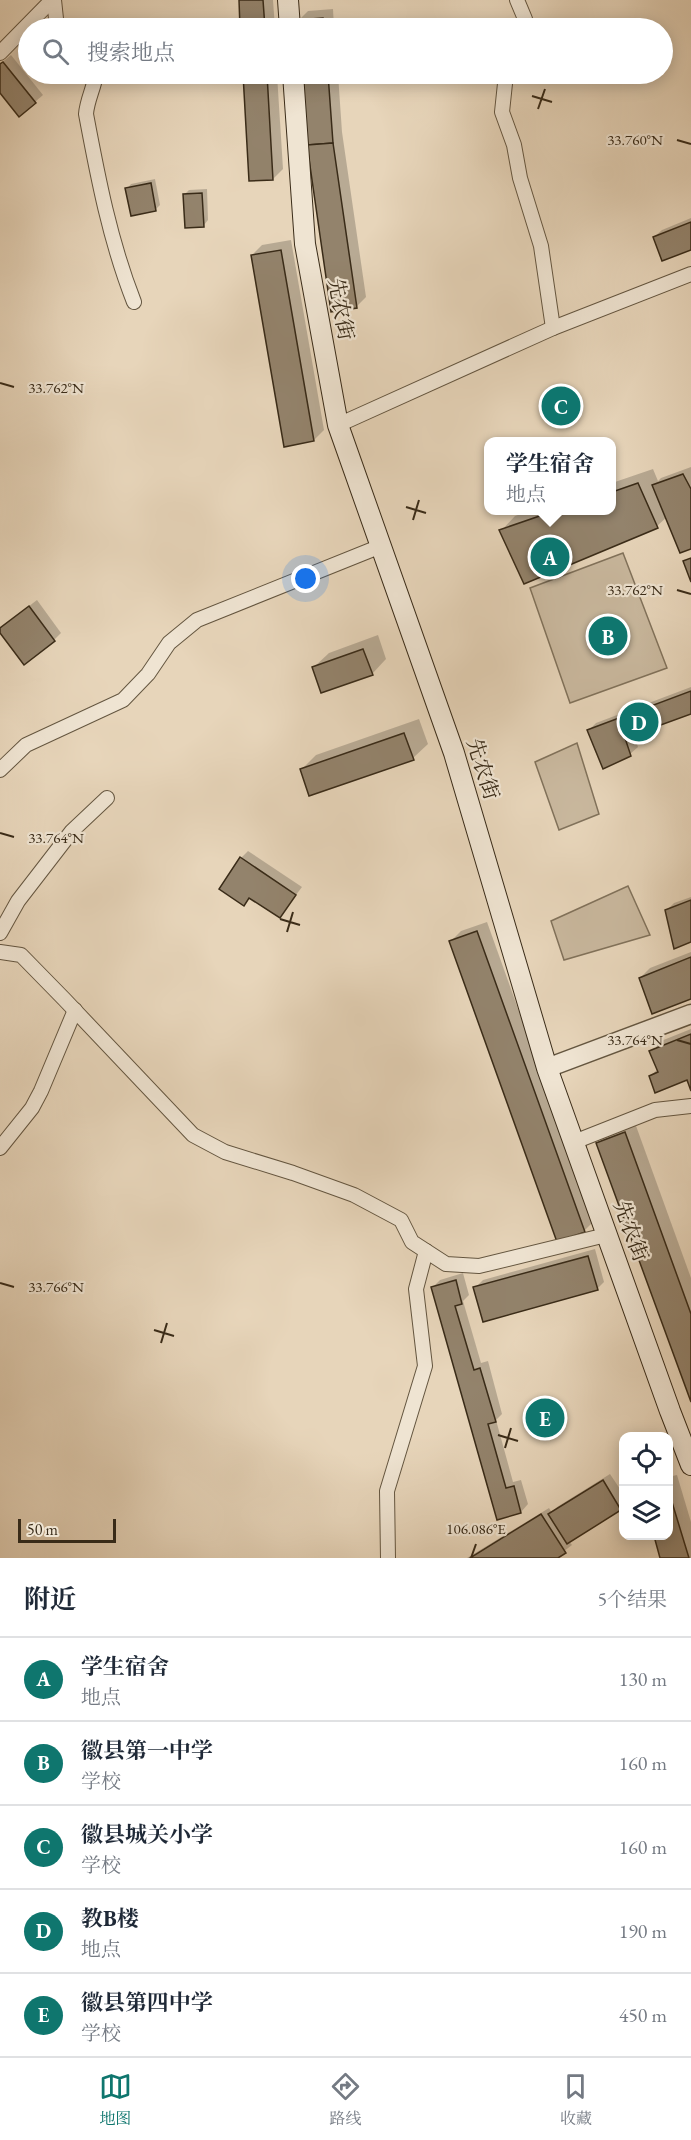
<!DOCTYPE html>
<html lang="zh">
<head>
<meta charset="utf-8">
<style>
  body { margin:0; font-family:"EB Garamond","Noto Serif SC",serif; background:#f2f2f3; color:#1f2937 }
  .controls { position:absolute; right:18px; bottom:18px; display:grid; overflow:hidden; border-radius:12px; box-shadow:0 3px 15px #0003 }
  .controls button { width:54px; height:54px; display:grid; place-items:center; padding:0; border:0; border-bottom:2px solid #e0e1e3; background:#fff; color:#1f2937; font:30px sans-serif }
  .scale { position:absolute; left:18px; bottom:15px; width:98px; box-sizing:border-box; padding-left:6px; border:3px solid #392b18; border-top:0; font-size:16px; line-height:21px; white-space:nowrap; color:#392b18; -webkit-text-stroke:4px #efe4d2; paint-order:stroke }
  .you { position:absolute; left:306px; top:579px; width:21px; height:21px; margin:-15px; border:4px solid #fff; border-radius:50%; background:#1a73e8; box-shadow:0 0 0 9px #1a73e833 }
  .badge { display:grid; place-items:center; width:39px; height:39px; border-radius:50%; background:#0f766e; color:#fff; font-size:20px; font-weight:700 }
  .pin { position:absolute; translate:-50% -50%; border:3px solid #fff; box-shadow:0 2px 6px #0006 }
  .popup { position:absolute; left:484px; top:437px; width:132px; height:78px; box-sizing:border-box; display:grid; place-content:center; border-radius:12px; background:#fff; filter:drop-shadow(0 2px 4px #0005); font-size:20px; white-space:nowrap; color:#747a83 }
  .popup b { font-size:22px; color:#1f2937 }
  .popup::after { content:''; position:absolute; left:50%; top:100%; margin-left:-12px; border:12px solid transparent; border-top-color:#fff }
  .list { margin:0; padding:0; list-style:none }
  h2 { display:flex; justify-content:space-between; align-items:center; height:78px; margin:0; padding:0 24px; font-size:26px }
  h2 small { font-size:20px; font-weight:400; color:#747a83 }
  .list li { display:grid; grid-template-columns:39px 1fr auto; gap:18px; align-items:center; box-sizing:border-box; height:84px; padding:0 24px; border-top:2px solid #e0e1e3 }
  .list b { display:block; font-size:22px; white-space:nowrap }
  .list p { margin:0; font-size:20px; white-space:nowrap; color:#747a83 }
  .list em { font-size:20px; font-style:normal; color:#747a83 }
  .icon { flex:none; width:33px; height:33px; fill:none; stroke:currentColor; stroke-width:2; stroke-linecap:round; stroke-linejoin:round }
  .map { position:relative; flex:none; width:691px; height:1558px; overflow:hidden }
  .search { position:absolute; background:#fff; box-shadow:0 3px 15px #0003; left:18px; right:18px; top:18px; height:66px; display:flex; align-items:center; gap:15px; box-sizing:border-box; padding:0 21px; border-radius:33px; color:#747a83; font-size:22px }
  .sheet { height:498px; background:#fff }
  nav { display:flex; justify-content:space-around; align-items:center; box-sizing:border-box; height:84px; border-top:2px solid #e0e1e3; background:#fff; font-size:16px; color:#747a83 }
  nav a { display:grid; justify-items:center; gap:3px }
  nav .on { color:#0f766e }
  .map>svg:first-child { display:block }
  .green { fill:#c9b89e; stroke:#81725b; stroke-width:1.5 }
  .shadow { fill:#0003 }
  .building { fill:#93836c; stroke:#392b18; stroke-width:1.5 }
  .lines { fill:none; stroke-linecap:round; stroke-linejoin:round }
  .minor-casing { stroke:#645640; stroke-width:16 }
  .tertiary-casing { stroke:#645640; stroke-width:21 }
  .secondary-casing { stroke:#392b18; stroke-width:22 }
  .minor { stroke:#efe4d2; stroke-width:14 }
  .tertiary { stroke:#efe4d2; stroke-width:18 }
  .secondary { stroke:#efe4d2; stroke-width:20 }
  .ticks { fill:none; stroke:#392b18; stroke-width:2 }
  .labels { text-anchor:middle; stroke-width:4.5; stroke-linejoin:round; paint-order:stroke }
  .street-label { font-size:21px; fill:#392b18; stroke:#efe4d2 }
  .ticks-label { font-size:15px; text-anchor:middle; fill:#392b18; stroke:#efe4d2; stroke-width:4.5; stroke-linejoin:round; paint-order:stroke }
</style>
</head>
<body>
<div class="map">
<svg width="691" height="1558" viewBox="0 0 691 1558">
  <rect width="100%" height="100%" fill="#e7d5ba"/>
  <filter id="stains"><feTurbulence type="fractalNoise" baseFrequency=".00333" numOctaves="4"/><feColorMatrix values="0 0 0 0 .2 0 0 0 0 .09 0 0 0 0 .02 0 0 0 .5 -.17"/></filter>
  <radialGradient id="worn" r=".72"><stop offset=".6" stop-color="#630" stop-opacity="0"/><stop offset="1" stop-color="#630" stop-opacity=".3"/></radialGradient>
  <!-- green -->
  <g class="green">
    <path d="M623 553 667 668 570 703 530 588Z"/>
    <path d="M577 743 599 814 559 830 535 762Z"/>
    <path d="M628 886 650 935 564 960 551 921Z"/>
  </g>
  <!-- shadow -->
  <g class="shadow">
    <path d="M240 0H273L275 28H242Z"/>
    <path d="M333 9 334 28H299L298 21 308 11Z"/>
    <path d="M11 55 43 95 20 115 0 91V64Z"/>
    <path d="M244 74H277L283 169 273 179 251 180Z"/>
    <path d="M303 74H338L342 132 366 297 356 307Z"/>
    <path d="M155 179 160 205 156 209 127 189 131 184Z"/>
    <path d="M207 189 208 220 204 225 185 194 189 190Z"/>
    <path d="M691 218V248L654 237 662 230Z"/>
    <path d="M291 240 324 430 314 440 252 255 262 245Z"/>
    <path d="M691 467V547L667 517 657 526 501 531 515 516 532 510H612V483L653 469 658 481 661 478Z"/>
    <path d="M37 600 61 633 54 640 0 631 7 623Z"/>
    <path d="M378 635 386 659 372 674 314 667 329 653Z"/>
    <path d="M691 687V712L633 733 638 747 630 754 589 730 596 723Z"/>
    <path d="M419 719 428 744 413 758 301 770 316 755Z"/>
    <path d="M248 851 302 887 280 916 251 897 244 904 241 858Z"/>
    <path d="M691 897V940L667 910 674 903Z"/>
    <path d="M487 922 594 1221 584 1231 451 941 461 931Z"/>
    <path d="M691 952V997L640 978 650 968Z"/>
    <path d="M691 1029V1087L688 1078 650 1076 658 1069 651 1051 661 1041Z"/>
    <path d="M635 1123 691 1278V1398L598 1143 608 1133Z"/>
    <path d="M595 1249 604 1282 597 1289 475 1288 483 1280Z"/>
    <path d="M463 1273 469 1295 463 1301 481 1363 488 1361 502 1414 496 1420 513 1482 521 1480 528 1504 521 1512 498 1518 433 1287 440 1280Z"/>
    <path d="M610 1474 624 1495V1506L569 1541 572 1545 555 1558H467L549 1508 552 1513 557 1507Z"/>
    <path d="M677 1475 691 1522V1558H662L655 1536H668V1477Z"/>
  </g>
  <!-- building -->
  <g class="building">
    <path d="M239 0H263L265 28H240Z"/>
    <path d="M323 18 324 28H298L297 20Z"/>
    <path d="M3 62 36 103 19 117 0 93V64Z"/>
    <path d="M243 74H267L273 180 249 181Z"/>
    <path d="M301 74H328L333 143 307 145Z"/>
    <path d="M333 143 357 308 331 312 307 145Z"/>
    <path d="M151 183 156 211 131 216 125 188Z"/>
    <path d="M202 193 204 227 185 228 183 194Z"/>
    <path d="M691 222V250L662 261 653 237Z"/>
    <path d="M281 250 314 441 284 447 251 255Z"/>
    <path d="M683 474 691 489V549L680 553 652 485Z"/>
    <path d="M638 483 658 528 524 584 499 530 557 510H612V492Z"/>
    <path d="M691 558V582L683 561Z"/>
    <path d="M29 606 55 641 24 665 0 633V628Z"/>
    <path d="M363 649 373 675 321 693 312 667Z"/>
    <path d="M691 691V714L625 738 631 756 603 769 587 730Z"/>
    <path d="M404 733 414 760 309 796 300 769Z"/>
    <path d="M240 857 296 895 280 918 249 898 244 906 219 889Z"/>
    <path d="M691 900V942L674 949 665 910Z"/>
    <path d="M477 931 585 1232 557 1242 449 941Z"/>
    <path d="M691 957V999L652 1014 639 978Z"/>
    <path d="M691 1034V1091L687 1080 655 1093 649 1076 658 1072 649 1051Z"/>
    <path d="M625 1132 691 1314V1402L596 1143Z"/>
    <path d="M588 1256 598 1290 483 1322 473 1287Z"/>
    <path d="M456 1280 462 1304 455 1306 474 1370 480 1368 496 1422 488 1424 506 1488 514 1486 521 1513 497 1520 431 1287Z"/>
    <path d="M603 1480 621 1510 567 1544 548 1514Z"/>
    <path d="M668 1489 689 1558H660L654 1536H668Z"/>
    <path d="M541 1514 566 1553 558 1558H470Z"/>
  </g>
  <g class="lines">
    <defs>
      <g id="minor">
        <path d="M54 0 57 28"/>
        <path d="M517 0 525 19 520 28"/>
        <path d="M0 53 52 0"/>
        <path d="M96 74C94 88 87 100 86 114 98 178 110 241 134 302"/>
        <path d="M506 74 502 112 514 145 520 178 541 246 553 328"/>
        <path d="M338 425 553 328 691 274"/>
        <path d="M0 770 26 745 123 700 148 674 169 643 197 620 381 546"/>
        <path d="M0 933 18 901 72 831 107 798"/>
        <path d="M0 952 21 955 65 1000 193 1135 225 1152 293 1173 354 1195 401 1220 412 1242 446 1264 479 1266 606 1235"/>
        <path d="M574 1142 655 1110 691 1106"/>
        <path d="M0 1148 32 1108 41 1091 75 1010"/>
        <path d="M388 1558 387 1491 425 1366 416 1289 426 1251"/>
      </g>
      <path id="tertiary" d="M547 1068 691 1014"/>
      <g id="secondary">
        <path d="M288 0 290 28"/>
        <path d="M293 74 305 244 338 425 454 753 547 1068 670 1411 691 1465"/>
      </g>
    </defs>
    <!-- minor casing -->
    <use href="#minor" class="minor-casing"/>
    <!-- tertiary casing -->
    <use href="#tertiary" class="tertiary-casing"/>
    <!-- secondary casing -->
    <use href="#secondary" class="secondary-casing"/>
    <!-- minor -->
    <use href="#minor" class="minor"/>
    <!-- tertiary -->
    <use href="#tertiary" class="tertiary"/>
    <!-- secondary -->
    <use href="#secondary" class="secondary"/>
  </g>
  <!-- ticks -->
  <path class="ticks" d="M532 96 552 102M538 109 545 89M677 140 691 144M0 383 14 387M406 507 426 513M413 520 419 500M677 590 691 594M0 833 14 837M280 919 300 925M287 932 293 912M677 1040 691 1044M0 1283 14 1287M154 1330 174 1336M161 1343 167 1323M498 1435 518 1441M505 1448 511 1428M471 1558 476 1544"/>
  <g class="labels">
    <!-- street labels -->
    <g class="street-label">
      <text transform="translate(341 309) rotate(80)" y="7">先农街</text>
      <text transform="translate(483 769) rotate(73)" y="7">先农街</text>
      <text transform="translate(631 1231) rotate(70)" y="7">先农街</text>
    </g>
  </g>
  <g class="ticks-label">
    <text x="635" y="145">33.760°N</text>
    <text x="56" y="393">33.762°N</text>
    <text x="635" y="595">33.762°N</text>
    <text x="56" y="843">33.764°N</text>
    <text x="635" y="1045">33.764°N</text>
    <text x="56" y="1292">33.766°N</text>
    <text x="476" y="1534">106.086°E</text>
  </g>
  <rect width="100%" height="100%" filter="url(#stains)"/>
  <rect width="100%" height="100%" fill="url(#worn)"/>
</svg>
<div class="controls">
<button><svg class="icon" aria-label="locate" viewBox="0 0 24 24"><circle cx="12" cy="12" r="6"/><path d="M12 2v4M12 18v4M2 12h4M18 12h4"/></svg></button>
<button><svg class="icon" aria-label="layers" viewBox="0 0 24 24"><path d="M12 4l9 5-9 5-9-5zM3 14l9 5 9-5"/></svg></button>
</div>
<div class="scale">50 m</div>
<div class="you"></div>
<div class="pin badge" style="left:550px;top:557px">A</div>
<div class="popup"><b>学生宿舍</b>地点</div>
<div class="pin badge" style="left:608px;top:636px">B</div>
<div class="pin badge" style="left:561px;top:406px">C</div>
<div class="pin badge" style="left:639px;top:722px">D</div>
<div class="pin badge" style="left:545px;top:1418px">E</div>
<div class="search"><svg class="icon" aria-label="search" viewBox="0 0 24 24"><circle cx="10" cy="10" r="6"/><path d="M15 15l6 6"/></svg>搜索地点</div>
</div>
<section class="sheet">
<h2>附近<small>5个结果</small></h2>
<ul class="list">
<li><span class="badge">A</span><div><b>学生宿舍</b><p>地点</p></div><em>130 m</em></li>
<li><span class="badge">B</span><div><b>徽县第一中学</b><p>学校</p></div><em>160 m</em></li>
<li><span class="badge">C</span><div><b>徽县城关小学</b><p>学校</p></div><em>160 m</em></li>
<li><span class="badge">D</span><div><b>教B楼</b><p>地点</p></div><em>190 m</em></li>
<li><span class="badge">E</span><div><b>徽县第四中学</b><p>学校</p></div><em>450 m</em></li>
</ul>
</section>
<nav>
<a class="on"><svg class="icon" aria-label="map" viewBox="0 0 24 24"><path d="M3 6l6-2 6 2 6-2v14l-6 2-6-2-6 2zM9 4v14M15 6v14"/></svg>地图</a>
<a><svg class="icon" aria-label="directions" viewBox="0 0 24 24"><path d="M12 3l9 9-9 9-9-9zM9 14v-3h6M13 9l2 2-2 2"/></svg>路线</a>
<a><svg class="icon" aria-label="saved" viewBox="0 0 24 24"><path d="M7 4h10v16l-5-4-5 4z"/></svg>收藏</a>
</nav>
</body>
</html>
